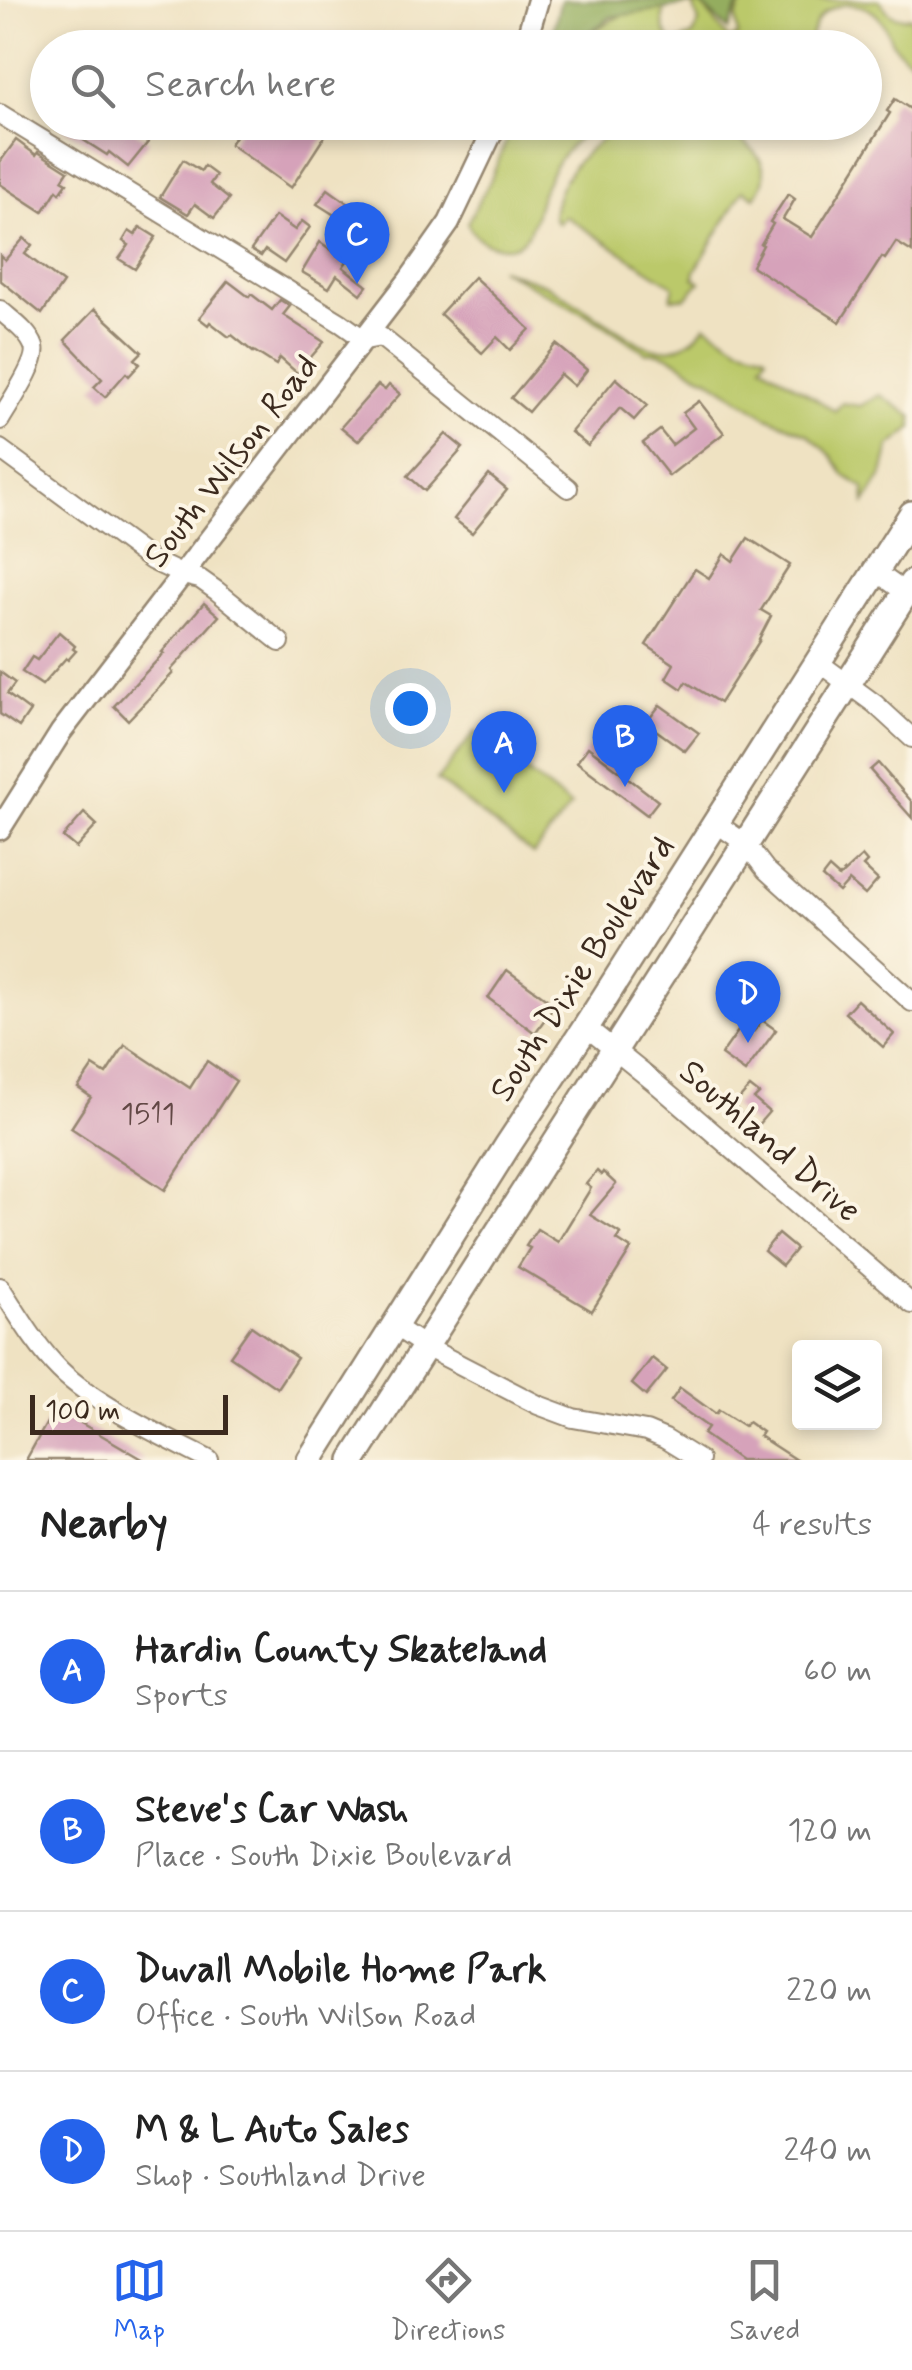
<!DOCTYPE html>
<html lang="en">
<head>
<meta charset="utf-8">
<style>
  body { margin:0; font-family:Mynerve,sans-serif; background:#f6f6f6; color:#222 }
  .controls { position:absolute; right:30px; bottom:30px; display:grid; overflow:hidden; border-radius:10px; box-shadow:0 5px 15px #0003 }
  .controls button { width:90px; height:90px; display:grid; place-items:center; padding:0; border:0; border-bottom:2px solid #e0e0e0; background:#fff; color:#222; font:50px sans-serif }
  .scale { position:absolute; left:30px; bottom:25px; width:198px; box-sizing:border-box; padding-left:10px; border:5px solid #3b2a1e; border-top:0; font-size:28px; line-height:35px; white-space:nowrap; color:#3b2a1e; -webkit-text-stroke:8px #fcf5e5; paint-order:stroke }
  .you { position:absolute; left:410px; top:708px; width:35px; height:35px; margin:-25px; border:8px solid #fff; border-radius:50%; background:#1a73e8; box-shadow:0 0 0 15px #1a73e833 }
  .badge { display:grid; place-items:center; width:65px; height:65px; border-radius:50%; background:#2563eb; color:#fff; font-size:32px; font-weight:700 }
  .pin { position:absolute; translate:-50% -82px; filter:drop-shadow(0 2px 5px #0008) }
  .pin::after { content:''; position:absolute; top:52px; width:35px; height:30px; background:inherit; clip-path:polygon(0 0,100% 0,50% 100%) }
  .list { margin:0; padding:0; list-style:none }
  h2 { display:flex; justify-content:space-between; align-items:center; height:130px; margin:0; padding:0 40px; font-size:42px }
  h2 small { font-size:32px; font-weight:400; color:#767676 }
  .list li { display:grid; grid-template-columns:65px 1fr auto; gap:30px; align-items:center; box-sizing:border-box; height:160px; padding:0 40px; border-top:2px solid #e0e0e0 }
  .list b { display:block; font-size:38px; white-space:nowrap }
  .list p { margin:0; font-size:32px; white-space:nowrap; color:#767676 }
  .list em { font-size:32px; font-style:normal; color:#767676 }
  .icon { flex:none; width:55px; height:55px; fill:none; stroke:currentColor; stroke-width:2; stroke-linecap:round; stroke-linejoin:round }
  .map { position:relative; flex:none; width:912px; height:1460px; overflow:hidden }
  .search { position:absolute; background:#fff; box-shadow:0 5px 15px #0003; left:30px; right:30px; top:30px; height:110px; display:flex; align-items:center; gap:25px; box-sizing:border-box; padding:0 35px; border-radius:55px; color:#767676; font-size:38px }
  .sheet { height:770px; background:#fff }
  nav { display:flex; justify-content:space-around; align-items:center; box-sizing:border-box; height:140px; border-top:2px solid #e0e0e0; background:#fff; font-size:28px; color:#767676 }
  nav a { display:grid; justify-items:center; gap:5px }
  nav .on { color:#2563eb }
  .map>svg:first-child { display:block }
  .green { fill:#bbc96b; stroke:#7b7a44; stroke-width:2.5 }
  .forest { fill:#94ad5f; stroke:#686c3e; stroke-width:2.5 }
  .building { fill:#d6a2ba }
  .lines { fill:none; stroke-linecap:round; stroke-linejoin:round }
  .minor-casing { stroke:#958670; stroke-width:22 }
  .major-casing { stroke:#958670; stroke-width:25 }
  .highway-casing { stroke:#958670; stroke-width:30 }
  .minor { stroke:#fff; stroke-width:18 }
  .major { stroke:#fff; stroke-width:20 }
  .highway { stroke:#fff; stroke-width:25 }
  .labels { text-anchor:middle; stroke-width:8; stroke-linejoin:round; paint-order:stroke }
  .number-label { font-size:30px; fill:#624845 }
  .street-label { font-size:35px; fill:#3b2a1e; stroke:#fcf5e5 }
</style>
</head>
<body>
<div class="map">
<svg width="912" height="1460" viewBox="0 0 912 1460">
  <rect width="100%" height="100%" fill="#fcf5e5"/>
  <filter id="ink" filterUnits="userSpaceOnUse"><feTurbulence type="fractalNoise" baseFrequency=".01" numOctaves="2"/><feDisplacementMap in="SourceGraphic" scale="20" xChannelSelector="R" yChannelSelector="G"/><feConvolveMatrix kernelMatrix="1 2 1 2 8 2 1 2 1" color-interpolation-filters="sRGB"/></filter>
  <filter id="wash" filterUnits="userSpaceOnUse"><feTurbulence type="fractalNoise" baseFrequency=".0048" numOctaves="4" result="noise"/><feDisplacementMap in="SourceGraphic" scale="40" xChannelSelector="R" yChannelSelector="G"/><feGaussianBlur stdDeviation="2.25" result="paint"/><feColorMatrix in="noise" values="0 0 0 0 0 0 0 0 0 0 0 0 0 0 0 0 0 1.4 0 .05"/><feComposite in="paint" operator="in"/></filter>
  <g filter="url(#wash)">
    <rect width="100%" height="100%" fill="#efe2c2"/>
    <!-- green -->
    <g class="green">
      <path d="M754 0H880C888 15 895 19 912 17V61C905 56 899 52 894 45 889 38 888 30 883 23 873 6 851 0 833 8 816 15 812 31 809 47L571 48 600 27 629 11 666 4C660 19 662 32 674 43L693 36 699 22 693 5H702L729 40 738 36 736 19 740 7Z"/>
      <path d="M514 123H599C582 134 566 148 555 166 549 175 545 185 541 195 534 217 531 254 496 246 482 243 473 235 467 223L490 181Z"/>
      <path d="M637 123C658 122 681 120 701 122 724 126 765 149 764 176 764 184 759 191 755 197L743 190 695 271 694 278 700 282 686 298H671L674 286 565 216 558 224 553 216C558 171 596 135 637 123Z"/>
      <path d="M499 268 547 285 639 343C665 356 689 348 706 325L739 346 764 353 767 356 762 364 835 411 842 403 860 406 880 395 912 416V429L890 446 883 474 865 503 864 488 844 475 832 456 808 434 765 416 708 378C687 372 671 349 647 353L596 320Z"/>
      <path d="M475 732 571 806 533 854 437 780Z"/>
    </g>
    <!-- forest -->
    <path class="forest" d="M561 0H753L738 7 728 30 700 3 611 17 569 47 550 42Z"/>
    <g id="blocks">
      <!-- building -->
      <g class="building">
        <path d="M895 99 912 110V252L896 242 885 259 882 257 840 322 752 266 763 245 761 244 773 224 770 222 788 194 795 199 783 219 812 237 890 113 887 111Z"/>
        <path d="M55 122H121L149 141 128 167 109 152 107 155Z"/>
        <path d="M244 122H315L328 131 291 188 230 144Z"/>
        <path d="M16 140 36 155 38 152 68 171 62 180 67 183 60 193 57 190 43 212 0 184V162Z"/>
        <path d="M183 160 201 171 204 166 216 175 210 184 229 199 214 218 195 204 188 214 160 197Z"/>
        <path d="M328 189 360 212 347 229 334 220 336 216 317 204Z"/>
        <path d="M275 216 295 230 302 221 310 227 284 263 265 250 261 256 251 250Z"/>
        <path d="M140 227 156 237 135 269 119 259 129 245 123 241 129 231 135 235Z"/>
        <path d="M24 238 32 245 25 254 63 283 42 314 0 280V255L5 260Z"/>
        <path d="M320 242 347 261 343 267 367 286 361 294 337 275 329 288 302 272Z"/>
        <path d="M474 277 530 329 510 350 497 337 482 353 440 314Z"/>
        <path d="M228 281 249 297 251 294 272 310 280 300 290 306 283 315 324 342 297 373 280 358 276 365 254 351 253 352 232 335 229 337 210 322 208 325 199 318Z"/>
        <path d="M95 309 142 352 135 359 140 364 129 376 126 373 105 397 94 387 102 379 65 340Z"/>
        <path d="M556 344 587 370 574 386 560 374 528 412 511 398Z"/>
        <path d="M616 378 647 405 634 420 620 408 588 446 571 432Z"/>
        <path d="M378 385 385 390 389 385 400 394 358 441 341 427Z"/>
        <path d="M699 401 724 433 669 476 643 443 660 430 672 445 694 428 683 413Z"/>
        <path d="M446 434 463 448 425 491 408 476Z"/>
        <path d="M489 475 507 490 472 533 454 519Z"/>
        <path d="M748 538 790 565 761 610 771 616 759 639 760 640 720 703 686 682 682 689 666 678 674 664 646 645 695 569 709 578 724 554 733 561Z"/>
        <path d="M204 603 219 616 171 670 173 673 128 720 114 706 164 653 162 652Z"/>
        <path d="M59 632 75 646 73 649 76 651 68 660 66 658 42 685 22 672 32 657 37 660Z"/>
        <path d="M0 672 15 683 7 694 30 711 19 727 0 714Z"/>
        <path d="M660 705 699 733 685 751 646 723Z"/>
        <path d="M588 747 658 801 647 815 577 762Z"/>
        <path d="M878 763 912 802V818L870 770Z"/>
        <path d="M84 813 97 825 76 848 63 837Z"/>
        <path d="M862 856 867 862 863 866 878 880 865 895 849 881 839 892 822 877 829 868 839 877Z"/>
        <path d="M507 970 555 1005 535 1033 488 998Z"/>
        <path d="M857 1000 894 1034 883 1047 845 1013Z"/>
        <path d="M762 1020 776 1030 745 1072 721 1055 743 1024 754 1031Z"/>
        <path d="M125 1045 190 1088 207 1061 236 1081 165 1190 71 1128 91 1097 78 1088 93 1066 106 1074Z"/>
        <path d="M750 1087 759 1094 754 1099 769 1112 756 1127 733 1106Z"/>
        <path d="M597 1171 601 1175 603 1172 616 1184 590 1215 621 1234 617 1240 631 1249 592 1311 518 1267 530 1248 526 1246 537 1229 558 1242 591 1188 586 1184Z"/>
        <path d="M778 1234 796 1249 782 1266 764 1251Z"/>
        <path d="M251 1326 297 1358 277 1388 230 1356Z"/>
        <path d="M652 1358 667 1370 646 1396 632 1384Z"/>
        <path d="M680 1388 716 1414 719 1410 744 1426 748 1422 762 1432 759 1436 796 1460H740L703 1434 708 1427 671 1401Z"/>
        <path d="M55 1408 144 1460H26Z"/>
      </g>
    </g>
  </g>
  <g filter="url(#ink)">
    <use href="#blocks" fill-opacity="0" stroke="#958670" stroke-width="2.5"/>
    <g class="lines">
      <defs>
        <g id="minor">
          <path d="M0 114 341 323 365 340 381 337 568 488"/>
          <path d="M0 310C11 320 29 332 34 347 39 362 9 404 0 420"/>
          <path d="M0 449 151 560 183 575 200 579 217 591 280 642"/>
          <path d="M875 571 906 593"/>
          <path d="M818 662 875 704 912 738"/>
          <path d="M716 823 746 844 766 870 912 1002"/>
          <path d="M586 1027 659 1086 912 1304"/>
          <path d="M0 1287C19 1316 36 1346 60 1370 96 1405 164 1437 209 1460"/>
          <path d="M393 1325 426 1347 538 1405 573 1418 646 1431 665 1439 699 1460"/>
        </g>
        <g id="major">
          <path d="M524 48 538 0"/>
          <path d="M0 829 61 732 409 280 449 223 497 122"/>
        </g>
        <g id="highway">
          <path d="M310 1460 508 1145 586 1027 912 514"/>
          <path d="M353 1460 912 583"/>
        </g>
      </defs>
      <!-- minor casing -->
      <use href="#minor" class="minor-casing"/>
      <!-- major casing -->
      <use href="#major" class="major-casing"/>
      <!-- highway casing -->
      <use href="#highway" class="highway-casing"/>
      <!-- minor -->
      <use href="#minor" class="minor"/>
      <!-- major -->
      <use href="#major" class="major"/>
      <!-- highway -->
      <use href="#highway" class="highway"/>
    </g>
  </g>
  <g class="labels">
    <!-- number labels -->
    <g class="number-label">
      <text x="148" y="1123">1511</text>
    </g>
    <!-- street labels -->
    <g class="street-label">
      <text transform="translate(230 460) rotate(-52)" y="12">South Wilson Road</text>
      <text transform="translate(581 968) rotate(-57)" y="12">South Dixie Boulevard</text>
      <text transform="translate(771 1140) rotate(41)" y="12">Southland Drive</text>
    </g>
  </g>
</svg>
<div class="controls">
<button><svg class="icon" aria-label="layers" viewBox="0 0 24 24"><path d="M12 4l9 5-9 5-9-5zM3 14l9 5 9-5"/></svg></button>
</div>
<div class="scale">100 m</div>
<div class="you"></div>
<div class="pin badge" style="left:504px;top:793px">A</div>
<div class="pin badge" style="left:625px;top:787px">B</div>
<div class="pin badge" style="left:357px;top:284px">C</div>
<div class="pin badge" style="left:748px;top:1043px">D</div>
<div class="search"><svg class="icon" aria-label="search" viewBox="0 0 24 24"><circle cx="10" cy="10" r="6"/><path d="M15 15l6 6"/></svg>Search here</div>
</div>
<section class="sheet">
<h2>Nearby<small>4 results</small></h2>
<ul class="list">
<li><span class="badge">A</span><div><b>Hardin County Skateland</b><p>Sports</p></div><em>60 m</em></li>
<li><span class="badge">B</span><div><b>Steve's Car Wash</b><p>Place · South Dixie Boulevard</p></div><em>120 m</em></li>
<li><span class="badge">C</span><div><b>Duvall Mobile Home Park</b><p>Office · South Wilson Road</p></div><em>220 m</em></li>
<li><span class="badge">D</span><div><b>M &amp; L Auto Sales</b><p>Shop · Southland Drive</p></div><em>240 m</em></li>
</ul>
</section>
<nav>
<a class="on"><svg class="icon" aria-label="map" viewBox="0 0 24 24"><path d="M3 6l6-2 6 2 6-2v14l-6 2-6-2-6 2zM9 4v14M15 6v14"/></svg>Map</a>
<a><svg class="icon" aria-label="directions" viewBox="0 0 24 24"><path d="M12 3l9 9-9 9-9-9zM9 14v-3h6M13 9l2 2-2 2"/></svg>Directions</a>
<a><svg class="icon" aria-label="saved" viewBox="0 0 24 24"><path d="M7 4h10v16l-5-4-5 4z"/></svg>Saved</a>
</nav>
</body>
</html>
